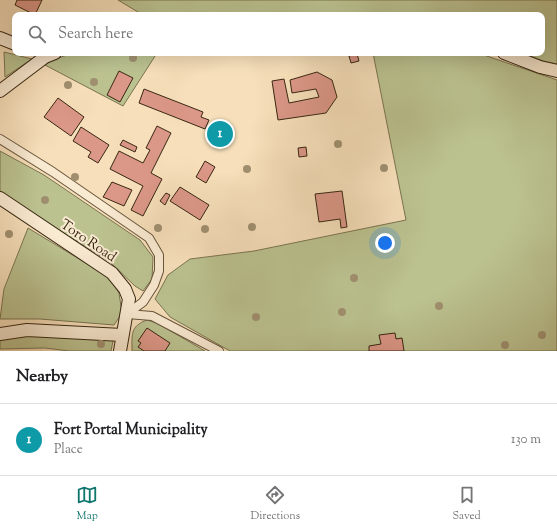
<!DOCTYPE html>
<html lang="en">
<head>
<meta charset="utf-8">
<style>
  body { margin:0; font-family:"Sorts Mill Goudy",serif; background:#f6f6f6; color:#202124 }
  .you { position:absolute; left:385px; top:243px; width:14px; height:14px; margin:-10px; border:3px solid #fff; border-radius:50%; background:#1a73e8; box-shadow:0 0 0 6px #1a73e833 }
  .badge { display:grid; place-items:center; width:26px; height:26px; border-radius:50%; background:#0f766e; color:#fff; font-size:13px; font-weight:700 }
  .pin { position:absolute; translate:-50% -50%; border:2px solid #fff; box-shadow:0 1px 4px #0006 }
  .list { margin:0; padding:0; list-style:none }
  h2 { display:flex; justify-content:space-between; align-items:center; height:52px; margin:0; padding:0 16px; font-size:17px }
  h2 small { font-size:13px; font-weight:400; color:#757577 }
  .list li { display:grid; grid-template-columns:26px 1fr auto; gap:12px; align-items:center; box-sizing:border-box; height:72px; padding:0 16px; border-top:1px solid #e0e0e0 }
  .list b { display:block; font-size:15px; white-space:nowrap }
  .list p { margin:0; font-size:13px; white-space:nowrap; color:#757577 }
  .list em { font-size:13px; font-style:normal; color:#757577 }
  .icon { flex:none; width:22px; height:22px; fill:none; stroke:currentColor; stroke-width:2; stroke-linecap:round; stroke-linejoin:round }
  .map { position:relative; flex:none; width:557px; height:351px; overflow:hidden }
  .search { position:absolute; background:#fff; box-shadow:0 4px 16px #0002; left:12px; right:12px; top:12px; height:44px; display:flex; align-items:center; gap:10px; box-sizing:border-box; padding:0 14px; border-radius:8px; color:#757577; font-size:15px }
  .sheet { height:124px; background:#fff }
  nav { display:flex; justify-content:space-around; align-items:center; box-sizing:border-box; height:56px; border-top:1px solid #e0e0e0; background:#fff; font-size:11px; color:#757577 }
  nav a { display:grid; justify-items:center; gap:2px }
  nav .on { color:#0f766e }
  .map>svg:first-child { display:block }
  .green { fill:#bbc290; stroke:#7a7451 }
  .building { fill:#db9787; stroke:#382712 }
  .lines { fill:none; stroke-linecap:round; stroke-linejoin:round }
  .street-casing { stroke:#68553c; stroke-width:10 }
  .secondary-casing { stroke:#382712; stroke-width:14 }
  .street { stroke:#f9ead2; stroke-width:8 }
  .secondary { stroke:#f9ead2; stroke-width:12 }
  .tree { fill:#a08f6f }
  .labels { text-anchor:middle; stroke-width:4; stroke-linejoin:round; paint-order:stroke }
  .street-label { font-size:14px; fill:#382712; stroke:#f9ead2 }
</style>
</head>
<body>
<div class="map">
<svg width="557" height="351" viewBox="0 0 557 351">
  <rect width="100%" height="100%" fill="#f6dfba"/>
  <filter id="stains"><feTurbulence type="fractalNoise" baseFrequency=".005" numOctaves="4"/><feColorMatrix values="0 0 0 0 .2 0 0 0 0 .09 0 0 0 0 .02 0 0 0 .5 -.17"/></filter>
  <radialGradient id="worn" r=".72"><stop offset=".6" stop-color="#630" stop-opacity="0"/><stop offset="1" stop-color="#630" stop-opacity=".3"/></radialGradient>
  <!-- green -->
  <g class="green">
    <path d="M118 0H557V64L543 61 522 53H542V15H143Z"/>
    <path d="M4 52 32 59 5 77Z"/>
    <path d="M72 53H157L123 106 45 65 51 61Z"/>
    <path d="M373 53H478L557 80V351H230L170 317 155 299 168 275 190 259 254 251 406 220Z"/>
    <path d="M0 151 44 175 140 240 153 257 152 279 143 291 135 286 110 262 0 193Z"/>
    <path d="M28 228 109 277 119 293 122 313 114 325 40 319H0L4 289Z"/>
    <path d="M147 320 157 323 205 351H132C132 335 130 326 147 320Z"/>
    <path d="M21 336 111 338 113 341 111 351H69L45 348 0 349V338Z"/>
  </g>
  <!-- building -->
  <g class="building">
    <path d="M17 0H42L35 15 15 5Z"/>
    <path d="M357 54 359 61 351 63 349 56Z"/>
    <path d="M119 71 133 78 120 102 107 95Z"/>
    <path d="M317 72 332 80 337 97 326 113 278 120 272 81 284 79 289 103 319 97 316 89 292 93 290 80Z"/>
    <path d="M144 89 203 112 201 117 209 120 205 129 139 103Z"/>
    <path d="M58 98 84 117 71 136 44 117Z"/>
    <path d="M214 121 233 128 226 147 208 141Z"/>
    <path d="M157 126 171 133 151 173 162 179 143 216 131 210 143 186 110 169 119 151 143 163 150 150 146 148Z"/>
    <path d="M81 127 109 145 98 163 88 157 91 152 73 141Z"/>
    <path d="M123 140 137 147 135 152 120 145Z"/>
    <path d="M306 147 307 156 299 157 298 148Z"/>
    <path d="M205 161 215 167 206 183 196 177Z"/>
    <path d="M112 182 132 190 124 206 103 197Z"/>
    <path d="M180 187 209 205 200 220 170 201Z"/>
    <path d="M342 191 347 227 341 228 340 219 319 222 315 194Z"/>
    <path d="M166 193 170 195 165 205 160 201Z"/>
    <path d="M147 328 170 343 165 351H144L138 347 141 343 138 341Z"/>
    <path d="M395 333 396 339 402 338 404 351H369V346L381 344 379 335Z"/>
  </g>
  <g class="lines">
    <defs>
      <g id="street">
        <path d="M0 139 53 172 149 238 159 255V271L154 285 143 302 127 314"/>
        <path d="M127 314 152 316 219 351"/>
      </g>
      <g id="secondary">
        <path d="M0 38 15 44"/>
        <path d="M504 53 540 67 557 71"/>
        <path d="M0 91 45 57 55 53"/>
        <path d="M0 198 112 273 125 289 129 299 120 351"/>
        <path d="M0 334 27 330 122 335"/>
      </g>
    </defs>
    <!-- street casing -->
    <use href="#street" class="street-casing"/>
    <!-- secondary casing -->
    <use href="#secondary" class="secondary-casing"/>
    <!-- street -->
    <use href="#street" class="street"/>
    <!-- secondary -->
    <use href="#secondary" class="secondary"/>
  </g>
  <!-- trees -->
  <g class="tree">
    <circle cx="133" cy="58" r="4"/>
    <circle cx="94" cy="82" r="4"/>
    <circle cx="68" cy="85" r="4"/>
    <circle cx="338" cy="144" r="4"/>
    <circle cx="384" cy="168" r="4"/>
    <circle cx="247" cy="169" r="4"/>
    <circle cx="75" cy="177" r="4"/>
    <circle cx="45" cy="200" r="4"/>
    <circle cx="252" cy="227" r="4"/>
    <circle cx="158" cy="228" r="4"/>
    <circle cx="205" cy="229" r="4"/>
    <circle cx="9" cy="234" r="4"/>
    <circle cx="354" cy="278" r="4"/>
    <circle cx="439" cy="306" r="4"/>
    <circle cx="342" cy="312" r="4"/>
    <circle cx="256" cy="317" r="4"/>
    <circle cx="542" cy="335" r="4"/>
    <circle cx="101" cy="344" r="4"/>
    <circle cx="505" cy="345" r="4"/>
  </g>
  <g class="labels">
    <!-- street labels -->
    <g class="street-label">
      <text transform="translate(89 240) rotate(34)" y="5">Toro Road</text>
    </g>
  </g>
  <rect width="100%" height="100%" filter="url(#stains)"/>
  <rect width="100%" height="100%" fill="url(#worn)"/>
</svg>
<div class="you"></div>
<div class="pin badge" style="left:220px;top:134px;background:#0f9aa8">1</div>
<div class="search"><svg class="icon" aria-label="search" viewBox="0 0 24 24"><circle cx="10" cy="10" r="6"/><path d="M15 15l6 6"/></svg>Search here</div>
</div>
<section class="sheet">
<h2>Nearby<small></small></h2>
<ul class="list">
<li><span class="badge" style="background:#0f9aa8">1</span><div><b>Fort Portal Municipality</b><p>Place</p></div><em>130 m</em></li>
</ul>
</section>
<nav>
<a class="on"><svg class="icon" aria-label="map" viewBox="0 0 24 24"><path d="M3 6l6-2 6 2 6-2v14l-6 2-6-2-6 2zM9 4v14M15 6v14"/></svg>Map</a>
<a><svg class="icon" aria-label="directions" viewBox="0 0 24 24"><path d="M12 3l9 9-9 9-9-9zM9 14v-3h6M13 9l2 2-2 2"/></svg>Directions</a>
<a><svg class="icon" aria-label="saved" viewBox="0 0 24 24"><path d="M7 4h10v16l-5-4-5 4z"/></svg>Saved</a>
</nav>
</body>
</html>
